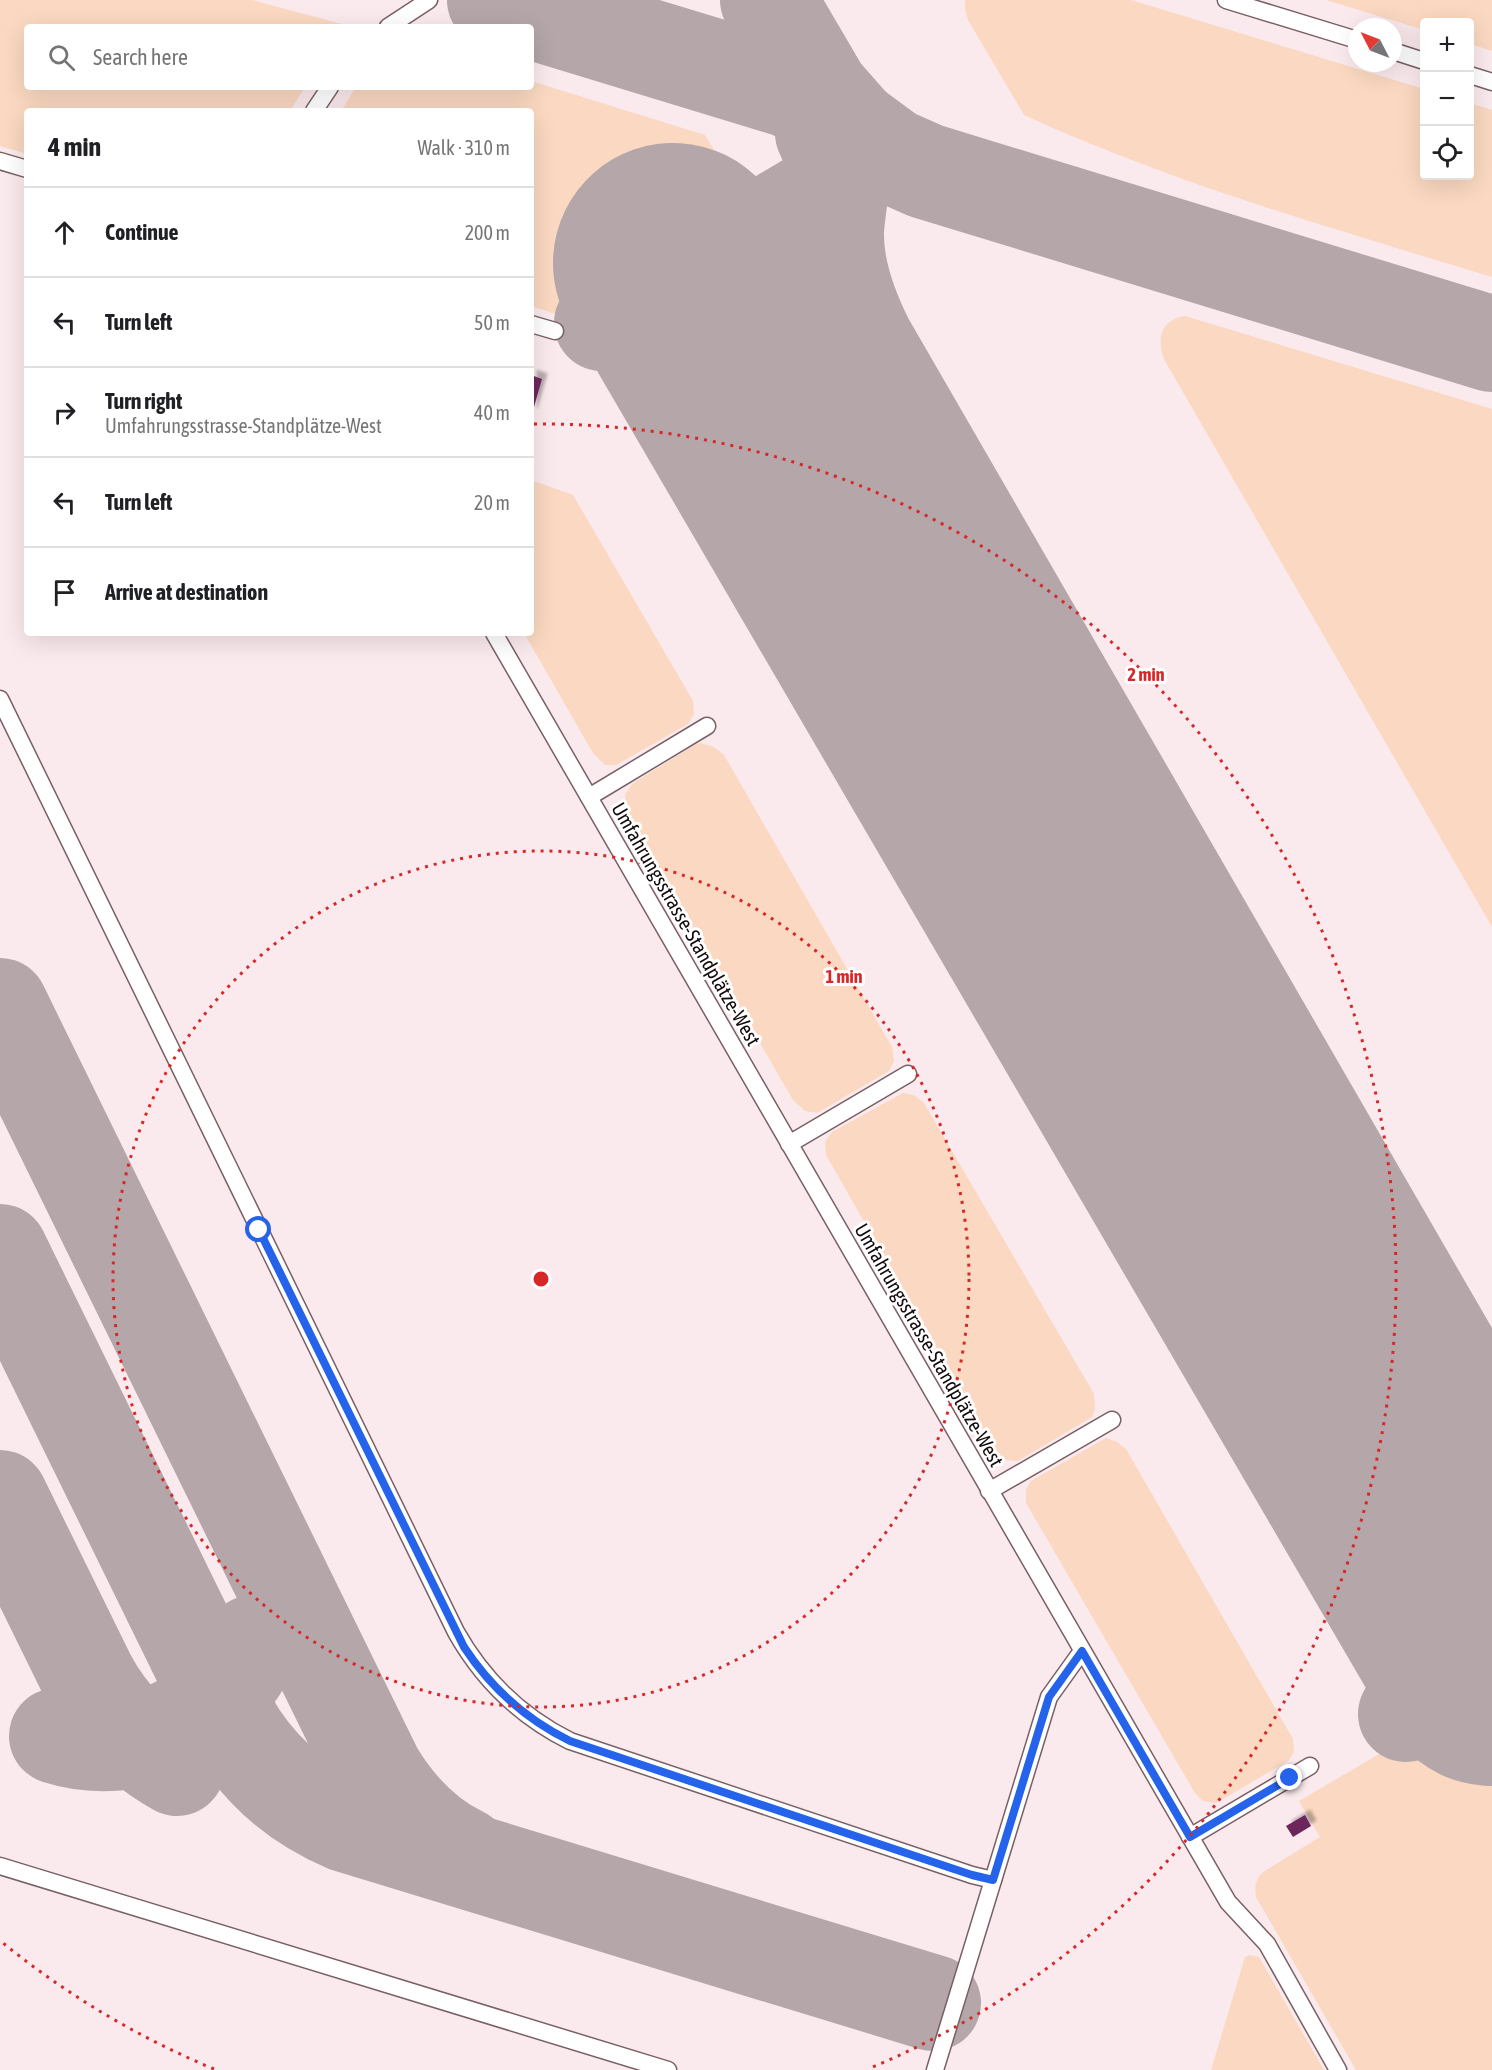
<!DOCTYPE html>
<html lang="en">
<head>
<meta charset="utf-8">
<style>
  body { margin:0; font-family:"Asap Condensed",sans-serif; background:#f6f6f6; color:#202124 }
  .controls { position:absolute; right:18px; top:18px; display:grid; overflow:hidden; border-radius:6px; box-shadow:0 6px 24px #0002 }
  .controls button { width:54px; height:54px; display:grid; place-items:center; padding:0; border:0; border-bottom:2px solid #e0e0e0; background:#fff; color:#202124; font:30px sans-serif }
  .compass { position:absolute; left:1348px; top:18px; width:54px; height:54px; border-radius:50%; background:#fff; box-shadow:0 6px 24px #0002; rotate:312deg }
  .stop { position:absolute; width:18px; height:18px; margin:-14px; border:4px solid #2563eb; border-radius:50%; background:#fff }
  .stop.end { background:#2563eb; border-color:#fff; box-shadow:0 2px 6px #0008 }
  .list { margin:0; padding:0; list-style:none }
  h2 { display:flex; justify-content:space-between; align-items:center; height:78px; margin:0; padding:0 24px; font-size:26px }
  h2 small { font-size:20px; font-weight:400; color:#757577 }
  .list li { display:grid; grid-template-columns:39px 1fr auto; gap:18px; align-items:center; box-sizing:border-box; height:90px; padding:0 24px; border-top:2px solid #e0e0e0 }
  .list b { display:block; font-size:22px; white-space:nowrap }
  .list p { margin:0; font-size:20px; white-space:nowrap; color:#757577 }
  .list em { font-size:20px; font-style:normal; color:#757577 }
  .icon { flex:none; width:33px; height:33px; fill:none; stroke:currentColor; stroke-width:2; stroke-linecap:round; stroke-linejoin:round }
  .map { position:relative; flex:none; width:1492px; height:2070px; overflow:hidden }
  .search { position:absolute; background:#fff; box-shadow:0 6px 24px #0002; left:24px; top:24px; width:510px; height:66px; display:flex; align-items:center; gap:15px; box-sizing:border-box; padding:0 21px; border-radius:6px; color:#757577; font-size:22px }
  .panel { position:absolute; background:#fff; box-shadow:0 6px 24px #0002; left:24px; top:108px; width:510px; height:528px; border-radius:6px }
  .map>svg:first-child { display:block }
  .green { fill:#fad8c1 }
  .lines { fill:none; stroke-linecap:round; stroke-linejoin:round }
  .taxiway { stroke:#b4a6a9; stroke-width:96 }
  .runway { stroke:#b4a6a9; stroke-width:240 }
  .building { fill:#6c255c; filter:url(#shadow) }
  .service-casing { stroke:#796065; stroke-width:19 }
  .service { stroke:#fff; stroke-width:16 }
  .route { stroke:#2563eb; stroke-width:8 }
  .ring { fill:none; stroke:#d62828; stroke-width:3; stroke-dasharray:3 6 }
  .labels { text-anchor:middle; stroke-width:6; stroke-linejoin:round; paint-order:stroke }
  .street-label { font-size:20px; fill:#130a0c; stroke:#fff }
  .centre { fill:#d62828; stroke:#fff; stroke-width:3 }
  .ring-label { font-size:18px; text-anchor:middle; font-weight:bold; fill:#d62828; stroke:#fff; stroke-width:6; stroke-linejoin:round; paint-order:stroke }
</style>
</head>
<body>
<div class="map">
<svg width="1492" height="2070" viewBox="0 0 1492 2070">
  <defs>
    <filter id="shadow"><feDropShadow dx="5.5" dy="-5.5" stdDeviation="1.5" flood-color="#0004"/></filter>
  </defs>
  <rect width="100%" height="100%" fill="#fbeaed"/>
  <!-- green -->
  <g class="green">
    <path d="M0 0H252L353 27H27V87H305L290 111H27V154L0 146Z"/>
    <path d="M965 0H1131L1424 89V176H1470V103L1492 110V277C1338 230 1182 186 1035 120L1024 115 968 20 965 9Z"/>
    <path d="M1326 0H1492V51L1470 44V22H1424V30Z"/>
    <path d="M531 81 705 135 742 197 744 207 740 220 562 322 558 315 531 306V111H341L356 87H531Z"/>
    <path d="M755 258 1492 1535V1621L1427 1509 1375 1539 1448 1667 1417 1684 1405 1679 627 333 665 310 738 439 792 410 718 281Z"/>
    <path d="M1185 316 1492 409V927L1165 361C1156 340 1160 320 1185 316Z"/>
    <path d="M531 480 573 495 693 701 694 714 688 724 616 765H605L593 753 524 633H531Z"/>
    <path d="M701 743 714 747 724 755 892 1047 894 1061 889 1071 817 1113 805 1111 793 1100 627 813 625 795 632 784 696 744Z"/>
    <path d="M903 1093 914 1095 924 1103 1094 1394 1095 1409 1092 1417 1018 1461 1006 1460 996 1452 826 1155 825 1142 832 1132Z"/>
    <path d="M1106 1438 1117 1442 1126 1449 1293 1739 1294 1752 1288 1761 1216 1803 1203 1801 1195 1793 1026 1503V1489L1031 1481Z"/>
    <path d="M1492 1688V2070H1356L1256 1897C1254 1887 1256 1878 1263 1872L1320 1837 1299 1801Z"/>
    <path d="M1250 1955 1259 1957 1324 2070H1211L1245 1957Z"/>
  </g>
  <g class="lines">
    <!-- taxiway -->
    <g class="taxiway">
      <path d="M495 0 787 89 814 101 832 112 892 156 926 171 1492 344"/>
      <path d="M768 0 822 92 852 126"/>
      <path d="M812 76C826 107 838 137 841 172 842 192 837 211 836 231 835 270 849 307 866 341L1492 1424"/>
      <path d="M602 323 840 182 830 149 823 133"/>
      <path d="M0 1006 375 1771C396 1806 425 1837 462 1855"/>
      <path d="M0 1252 228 1717C255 1767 294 1802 346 1824L933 2003"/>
      <path d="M0 1498 88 1677C109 1716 138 1746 177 1768"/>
      <path d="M1406 1714 1492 1665"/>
      <path d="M57 1736C135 1761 222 1718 253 1643"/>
    </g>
    <!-- runway -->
    <path class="runway" d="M673 263 1492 1666"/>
  </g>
  <!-- building -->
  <g class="building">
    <path d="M531 375 542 379 532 414H531Z"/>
    <path d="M1305 1815 1311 1826 1293 1837 1286 1826Z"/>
  </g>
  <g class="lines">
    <defs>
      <g id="service">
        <path d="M1226 0 1357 40"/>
        <path d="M388 27 429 0"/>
        <path d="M1393 51 1424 61"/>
        <path d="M1470 75 1492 82"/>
        <path d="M314 111 330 87"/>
        <path d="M0 161 27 169"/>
        <path d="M531 324 555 331"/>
        <path d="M494 633 1228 1902 1267 1944 1338 2070"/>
        <path d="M0 699 456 1632C483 1680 520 1716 570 1741L972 1875 993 1880"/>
        <path d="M589 797 707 726"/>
        <path d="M789 1144 908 1074"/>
        <path d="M989 1491 1112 1420"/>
        <path d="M1190 1837 1310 1766"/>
        <path d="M0 1866 668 2070"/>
        <path d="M935 2070 1049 1697 1082 1651"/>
      </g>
    </defs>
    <!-- service casing -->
    <use href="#service" class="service-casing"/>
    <!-- service -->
    <use href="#service" class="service"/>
  </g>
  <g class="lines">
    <!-- route -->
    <path class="route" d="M259 1230 464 1647C491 1688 525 1719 570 1741L972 1875 993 1880 1049 1697 1082 1651 1190 1837 1290 1778"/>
  </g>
  <!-- distance rings -->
  <g class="ring">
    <circle cx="541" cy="1279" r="428"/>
    <path d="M214 2069A855 855 0 0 1 3 1943M534 424A855 855 0 0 1 868 2069"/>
  </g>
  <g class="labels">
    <!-- street labels -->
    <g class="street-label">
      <text transform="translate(686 924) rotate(60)" y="7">Umfahrungsstrasse-Standplätze-West</text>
      <text transform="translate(929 1345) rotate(60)" y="7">Umfahrungsstrasse-Standplätze-West</text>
    </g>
  </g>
  <circle cx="541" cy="1279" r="9" class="centre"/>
  <g class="ring-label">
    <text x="1146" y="681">2 min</text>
    <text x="844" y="983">1 min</text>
  </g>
</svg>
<div class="controls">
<button>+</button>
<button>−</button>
<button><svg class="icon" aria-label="locate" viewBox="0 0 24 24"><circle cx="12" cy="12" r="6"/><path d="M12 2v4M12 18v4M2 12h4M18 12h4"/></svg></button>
</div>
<svg class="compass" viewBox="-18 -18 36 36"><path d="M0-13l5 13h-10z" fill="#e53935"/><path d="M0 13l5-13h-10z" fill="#757577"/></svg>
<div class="stop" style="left:259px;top:1230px"></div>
<div class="stop end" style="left:1290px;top:1778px"></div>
<div class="search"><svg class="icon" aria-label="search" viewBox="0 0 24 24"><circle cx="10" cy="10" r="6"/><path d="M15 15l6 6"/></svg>Search here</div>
<section class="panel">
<h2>4 min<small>Walk · 310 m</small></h2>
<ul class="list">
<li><svg class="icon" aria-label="ahead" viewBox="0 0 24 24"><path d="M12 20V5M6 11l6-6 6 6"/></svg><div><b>Continue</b></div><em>200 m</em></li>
<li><svg class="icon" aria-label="left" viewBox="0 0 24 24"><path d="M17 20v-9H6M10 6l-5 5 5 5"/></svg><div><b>Turn left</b></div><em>50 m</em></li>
<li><svg class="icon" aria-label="right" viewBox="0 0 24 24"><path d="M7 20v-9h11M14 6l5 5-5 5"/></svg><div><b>Turn right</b><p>Umfahrungsstrasse-Standplätze-West</p></div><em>40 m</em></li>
<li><svg class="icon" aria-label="left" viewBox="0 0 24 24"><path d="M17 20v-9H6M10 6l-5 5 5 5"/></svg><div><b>Turn left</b></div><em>20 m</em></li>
<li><svg class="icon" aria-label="arrive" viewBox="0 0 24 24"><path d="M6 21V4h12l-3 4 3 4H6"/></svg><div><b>Arrive at destination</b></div></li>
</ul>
</section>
</div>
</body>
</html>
